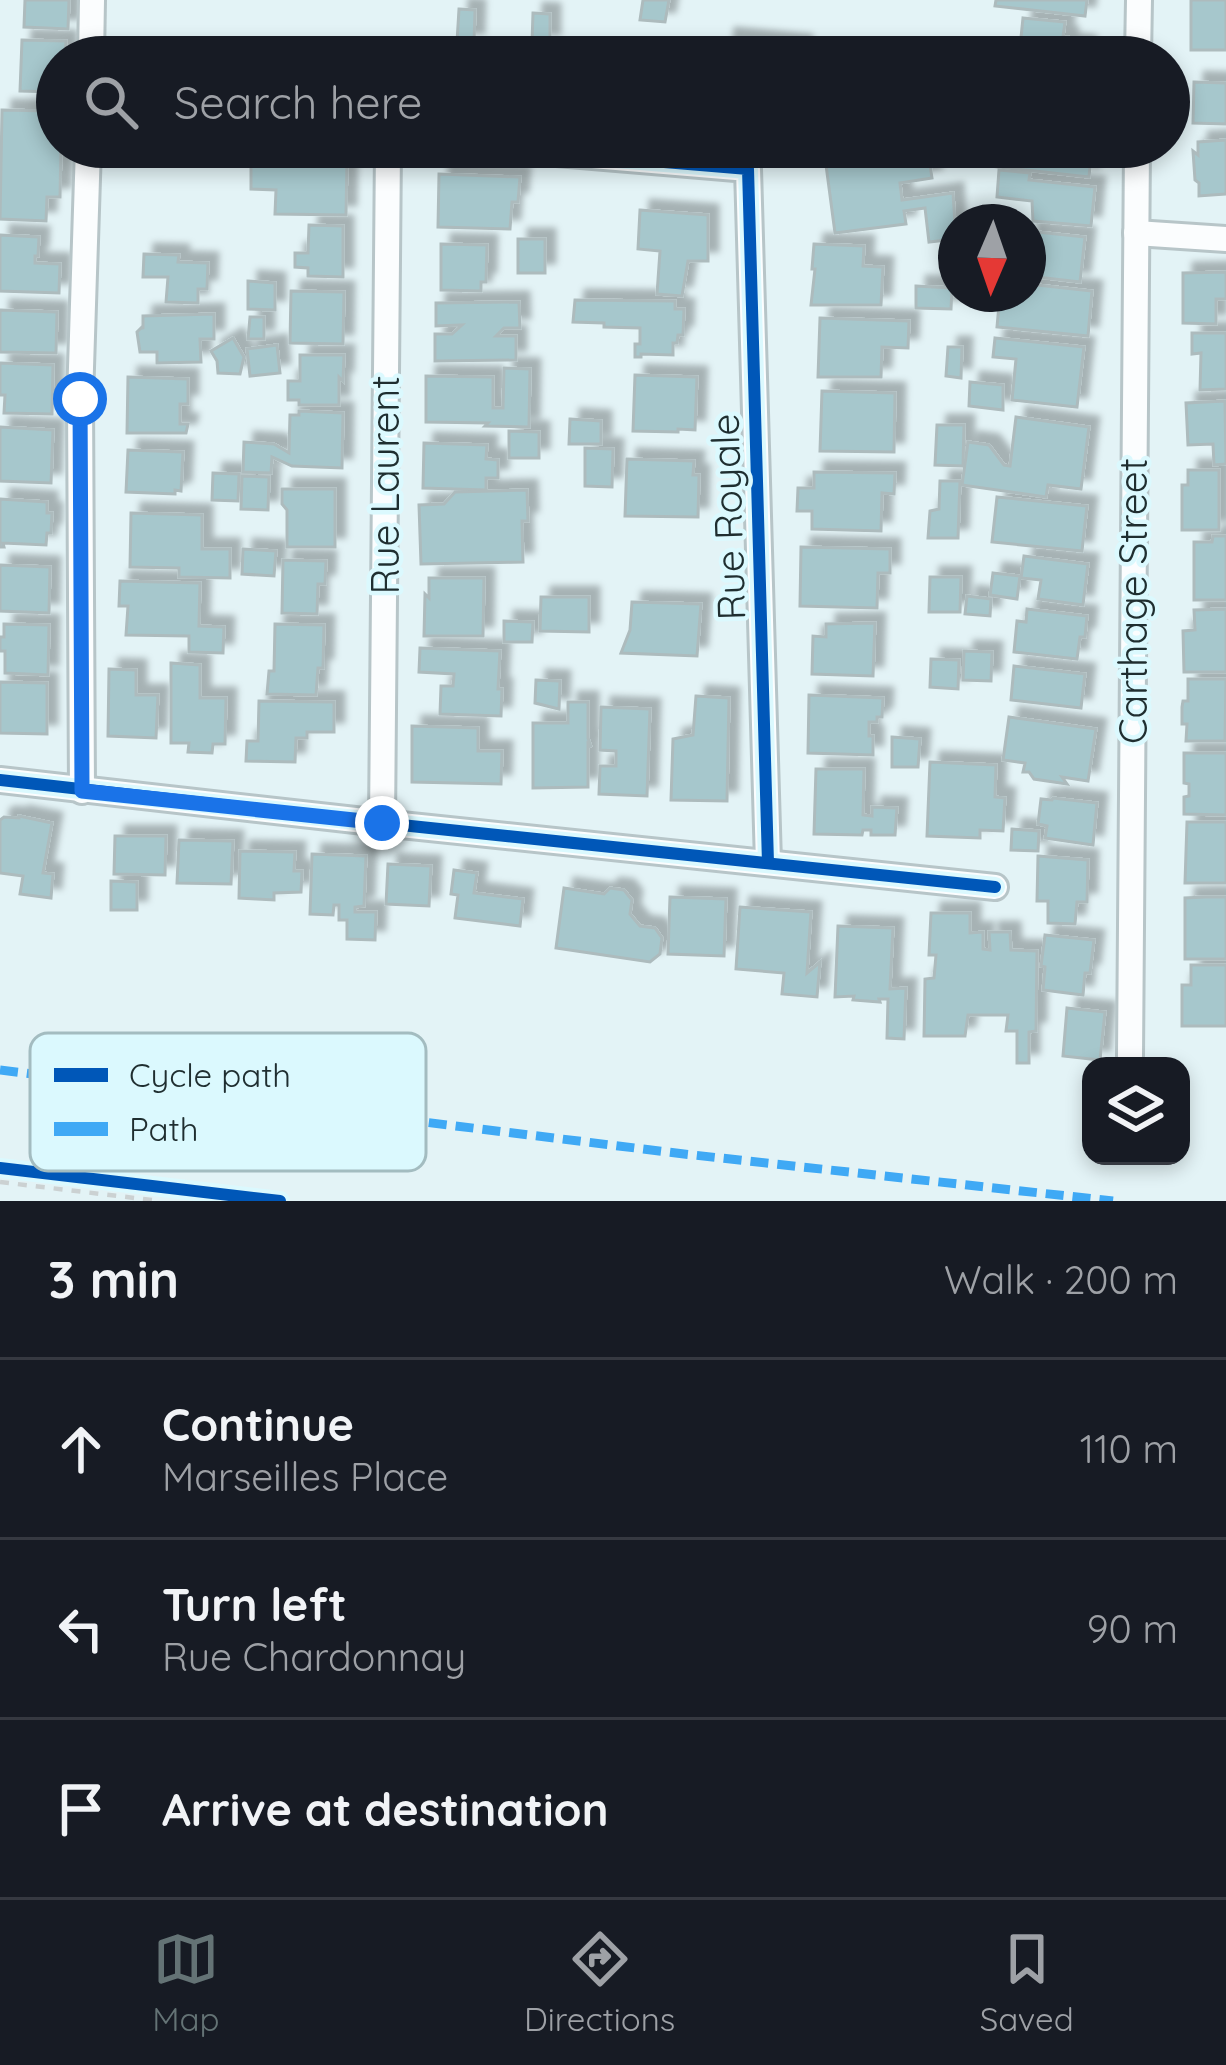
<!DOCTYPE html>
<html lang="en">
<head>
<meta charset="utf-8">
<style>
  body { margin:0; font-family:Quicksand,sans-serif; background:#20242c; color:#f1f3f6 }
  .controls { position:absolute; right:36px; bottom:36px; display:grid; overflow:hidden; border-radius:24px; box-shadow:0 6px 18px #0003 }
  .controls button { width:108px; height:108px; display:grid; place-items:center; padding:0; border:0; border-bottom:3px solid #363941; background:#171b24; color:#f1f3f6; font:60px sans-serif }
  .compass { position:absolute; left:938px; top:204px; width:108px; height:108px; border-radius:50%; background:#171b24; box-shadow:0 6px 18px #0003; rotate:182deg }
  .stop { position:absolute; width:36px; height:36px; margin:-27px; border:9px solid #1a73e8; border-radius:50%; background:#fff }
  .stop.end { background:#1a73e8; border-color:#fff; box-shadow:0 3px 12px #0008 }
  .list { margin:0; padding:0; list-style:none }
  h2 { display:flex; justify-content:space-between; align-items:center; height:156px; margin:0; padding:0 48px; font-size:51px }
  h2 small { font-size:39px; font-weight:400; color:#9ea1a6 }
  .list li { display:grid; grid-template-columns:78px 1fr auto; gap:36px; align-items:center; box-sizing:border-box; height:180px; padding:0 48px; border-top:3px solid #363941 }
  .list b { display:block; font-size:45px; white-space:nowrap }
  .list p { margin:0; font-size:39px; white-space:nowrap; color:#9ea1a6 }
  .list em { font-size:39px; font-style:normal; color:#9ea1a6 }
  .icon { flex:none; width:66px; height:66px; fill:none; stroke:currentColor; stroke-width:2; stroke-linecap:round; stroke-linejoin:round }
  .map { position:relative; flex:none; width:1226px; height:1201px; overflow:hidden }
  .search { position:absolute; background:#171b24; box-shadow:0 6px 18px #0003; left:36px; right:36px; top:36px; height:132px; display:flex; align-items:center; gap:30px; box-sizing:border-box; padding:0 42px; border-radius:66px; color:#9ea1a6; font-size:45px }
  .sheet { height:696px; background:#171b24 }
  nav { display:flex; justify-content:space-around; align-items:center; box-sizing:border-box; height:168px; border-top:3px solid #363941; background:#171b24; font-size:33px; color:#9ea1a6 }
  nav a { display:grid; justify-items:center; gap:6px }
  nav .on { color:#647375 }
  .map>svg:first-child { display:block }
  .building { fill:#a6c7cc; stroke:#adbbbd; stroke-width:3; filter:url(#shadow) }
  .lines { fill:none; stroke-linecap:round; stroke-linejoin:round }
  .street-casing { stroke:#b7c5c8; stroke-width:30 }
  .path { stroke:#cbd1d2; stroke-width:4.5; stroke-dasharray:9 9; stroke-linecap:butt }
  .street { stroke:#fbfdfe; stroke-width:24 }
  .quiet { stroke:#3fa9f5; stroke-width:9; stroke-dasharray:18 9; stroke-linecap:butt }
  .cycleway-casing { stroke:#dbf9fe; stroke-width:20 }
  .cycleway { stroke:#0057b8; stroke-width:12 }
  .route { stroke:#1a73e8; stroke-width:15 }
  .labels { text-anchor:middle; stroke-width:9; stroke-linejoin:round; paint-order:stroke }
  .street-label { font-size:39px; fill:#1f2e30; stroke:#dbf9fe }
  .key { fill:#dbf9fe; stroke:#a3bcc0; stroke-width:3 }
  .key-label { font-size:33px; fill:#1f2e30 }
</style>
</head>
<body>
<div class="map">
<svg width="1226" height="1201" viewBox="0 0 1226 1201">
  <defs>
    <filter id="shadow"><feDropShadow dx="10" dy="-10" stdDeviation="3" flood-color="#0004"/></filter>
  </defs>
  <rect width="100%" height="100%" fill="#e3f3f6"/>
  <!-- building -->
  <g class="building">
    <path d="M25 0H69L68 29 24 27Z"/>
    <path d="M643 0H669L665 22 640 20Z"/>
    <path d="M996 0H1087L1085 16 995 6Z"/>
    <rect x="1191" y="0" width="35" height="50"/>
    <path d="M459 9 475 10 474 43 457 42Z"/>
    <path d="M533 13 550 14V44L532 43Z"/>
    <path d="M1023 18 1065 22 1063 37H1068L1067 44 1086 46 1085 57H1019Z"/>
    <path d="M725 38 802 45 801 57H723Z"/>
    <path d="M22 40 66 41 65 57H57V92L20 91Z"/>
    <path d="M1194 82 1226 83V124L1193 123Z"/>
    <path d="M2 110 50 111 49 135 57 136V147H61L60 197H47L46 221 0 219Z"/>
    <path d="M1226 140V194L1199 196V183L1195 180 1193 151 1198 155V142Z"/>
    <path d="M1001 147H1092L1089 177 989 166 990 150 1000 151Z"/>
    <path d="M928 152 932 178 900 183 902 200 953 193 956 239 929 242 925 208 904 211 906 224 835 233 826 165Z"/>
    <path d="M278 158 347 159 346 215 275 214 276 190 251 189V160L275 161Z"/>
    <path d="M999 170 1030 173 1029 180 1095 187 1091 226 1033 221 1032 201 997 197Z"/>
    <path d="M439 174 520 177 518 202H512L510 229 438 227Z"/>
    <path d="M640 210 708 215V261H688L682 296 657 294 660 251 638 249Z"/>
    <path d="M309 225 343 226V277L308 276V268L295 267V253H308Z"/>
    <path d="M1028 231 1085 237 1080 282 1028 276Z"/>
    <path d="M0 235 39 237 38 256H35V263L60 264 59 293 0 291Z"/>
    <rect x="518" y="239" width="27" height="34"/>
    <path d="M441 244 487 245 486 282H481V291L441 290Z"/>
    <path d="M814 244 864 246 863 266 883 267 881 305H811L815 269H812Z"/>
    <path d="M144 254 179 255 178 262 208 263 207 289H198V303L166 302 168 277H143Z"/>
    <path d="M1226 272V299H1216V324L1183 323V273Z"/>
    <path d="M248 281 275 283V310L248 309Z"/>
    <path d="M1028 284 1092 291 1088 336 997 327 1000 294H1028Z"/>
    <path d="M916 286 952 288 951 309 916 308Z"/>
    <path d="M291 291 344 292 343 344 290 343Z"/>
    <path d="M575 300 675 301V309H684L683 335H678L677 343H673V355L641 354V357H635V344H640V328L604 327V323L573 322Z"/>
    <path d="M519 302 520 328H504L496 336H516V360L435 361V334H452L462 325 436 326V303Z"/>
    <path d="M0 310 57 312 56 353 0 352Z"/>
    <path d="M214 314V339H200L201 362 157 363V352H140L137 332 142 327 143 329V316Z"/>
    <path d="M250 317H264V339H248Z"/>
    <path d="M820 318 909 321 908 348 882 347 881 377H818Z"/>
    <path d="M1192 333H1226V389L1200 390 1201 353 1192 354Z"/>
    <path d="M233 338 244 357 240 374 218 373 217 361 211 351Z"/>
    <path d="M995 338 1084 347 1077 407 1012 400 1016 359 993 357Z"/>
    <path d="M277 345 280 373 250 376 247 349Z"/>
    <path d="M948 347H962L961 378 946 376Z"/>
    <path d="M300 355H344L343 381 339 377V405H299V400H288V381H300Z"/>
    <path d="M0 363 53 365 52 414 4 413 5 395H0Z"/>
    <path d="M504 368 530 369 529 427 485 426 488 423 426 422V376L493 377V408H503Z"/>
    <path d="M635 375 697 377 695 430 678 429V432L633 431Z"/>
    <path d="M128 377 188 379V404H180V424H188L186 433H127Z"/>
    <path d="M970 382 1003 385V410L969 406Z"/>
    <path d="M822 391 895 393 894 452 820 451Z"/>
    <path d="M1225 401 1226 464 1214 465 1213 444 1188 445 1186 403Z"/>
    <path d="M299 411 343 413 342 468 292 466 272 457 271 473 243 472 244 442 274 444 289 453 290 415H299Z"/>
    <path d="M1016 417 1089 427 1081 489 1048 485 1046 497 962 485 968 442 989 445 1004 465 1010 466Z"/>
    <path d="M570 419 601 421V444H569Z"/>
    <path d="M937 425H964L963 466 935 465Z"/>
    <path d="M0 427 53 430 51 483 0 481Z"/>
    <path d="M509 431 539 432V458H509Z"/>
    <path d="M424 443 487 445 486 459 498 460V478H486V490L423 488Z"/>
    <path d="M585 448 613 449 612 487 585 486Z"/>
    <path d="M128 450 183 452 181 491 175 490V494L126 492Z"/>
    <path d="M627 459 694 461 693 475H699L698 517 625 516Z"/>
    <path d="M1188 470H1219V530H1182V485H1188Z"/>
    <path d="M814 472 895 473 894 494 882 493 881 531 812 529V511H797L798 488H814Z"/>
    <path d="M213 473 239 474 238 501 212 500Z"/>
    <path d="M242 476 269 477 268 510 241 509Z"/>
    <path d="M940 481H960L958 538H928L930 511 939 509Z"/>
    <path d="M282 489H335V547H287V510L282 504Z"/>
    <path d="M527 490 528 521H522L523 562 421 564 419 505 444 504 455 492Z"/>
    <path d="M997 497 1087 506 1082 551 992 542Z"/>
    <path d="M0 499 47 502V513H52L51 533H47L46 545 3 543 4 547H0Z"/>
    <path d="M131 513 202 515V549H230V578L179 577V568L130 567Z"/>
    <path d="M1213 536H1226V600H1194V542H1212Z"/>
    <path d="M801 547 890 549V573H878L877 608 800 606Z"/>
    <path d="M243 549 276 551 274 576 242 574Z"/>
    <path d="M1024 556 1088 564 1083 605 1038 599 1041 580 1021 578Z"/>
    <path d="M283 560 326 561 325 584H318L317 614 282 613Z"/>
    <path d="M0 565 50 567 49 613 0 611Z"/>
    <path d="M993 573 1020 576 1017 599 990 595Z"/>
    <path d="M930 577H961L960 612H929Z"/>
    <path d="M429 578H484L483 636H424L425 594 429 598Z"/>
    <path d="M120 581 200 583 199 626 224 627 223 653 189 652V636L126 635 128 606H119Z"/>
    <path d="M967 596 991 599 990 616 965 614Z"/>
    <path d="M541 597H589V632L540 631Z"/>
    <path d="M632 602 701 604 697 656 621 653 630 630Z"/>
    <path d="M1027 609 1087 616 1085 637H1080L1077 659 1014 652 1017 621 1026 622Z"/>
    <path d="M1226 609V672H1184L1183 631 1195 630 1194 610Z"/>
    <path d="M504 621 533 622 532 642H504Z"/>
    <path d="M875 623 873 676 812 674 813 636 826 637V624Z"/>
    <path d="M4 624 49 625 48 675 5 673V651H0V637H4Z"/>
    <path d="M275 624 324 625 323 668H318L316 695 267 694 269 671H274Z"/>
    <path d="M420 648 500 651 498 689H502L501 716 440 714 441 686H453L454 674 419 672Z"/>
    <path d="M964 651 992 652 991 681 963 680Z"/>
    <path d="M931 659 959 660 958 689 930 687Z"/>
    <path d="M171 663 200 665V698H226L225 744H213L212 753 188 752 189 743H171Z"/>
    <path d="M1014 666 1085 674 1081 708 1011 700Z"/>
    <path d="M109 669 136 670V695H158L156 738 108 736Z"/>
    <path d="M1188 679H1226L1225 741H1186L1187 724H1182V707L1183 701H1188Z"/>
    <path d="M536 680 560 681 559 709 535 703Z"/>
    <path d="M0 682 47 683V734L0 733Z"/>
    <path d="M809 695 883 698 882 717H877V722H869V736H873V755L808 753Z"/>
    <path d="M696 696 729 698 727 801 671 800 673 739 693 735Z"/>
    <path d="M259 701 334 702V732H307V738H296L295 762 246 761 247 741H258Z"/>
    <path d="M568 702H588V738L591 747 588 744V787L533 788V723H568Z"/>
    <path d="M601 707 650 709 647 796 599 794 600 766H616V751L600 750Z"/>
    <path d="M1009 717 1096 729 1088 781 1062 777 1067 784 1034 779 1029 772H1023L1025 763 1003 760Z"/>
    <path d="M412 726 478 728V751H502L501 784 412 782Z"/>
    <path d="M892 737 920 739 918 767H892Z"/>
    <path d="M1184 753H1226V815L1184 814V797L1189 796V784L1184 783Z"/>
    <path d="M930 762 996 765 995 797 1005 798 1003 831 980 830V838L927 836Z"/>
    <path d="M816 769H864L863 815 872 816V807L897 808 895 835H871V830H863L862 835 814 834Z"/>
    <path d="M1053 798 1097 803 1093 845 1045 838 1047 826 1038 824 1041 799 1052 800Z"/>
    <path d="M19 816 52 823 43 873 53 874 51 898 20 894 23 876 0 873V820L4 817 19 818Z"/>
    <path d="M1187 822H1226V883H1185Z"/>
    <path d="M1012 829 1039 831 1038 851 1011 850Z"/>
    <path d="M115 836H166L165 875 114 874Z"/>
    <path d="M179 840 233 841 231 884 177 883Z"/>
    <path d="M240 851 295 852 294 871H302L301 892 274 893V900L239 898Z"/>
    <path d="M312 854 366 856 364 906 355 907V912H376L375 940 347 939V920H339V905H334L333 915 310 914Z"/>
    <path d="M1038 856 1088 860 1087 902H1077L1075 924 1048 923V901H1037Z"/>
    <path d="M388 864 431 866 429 906 386 904Z"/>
    <path d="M454 870 477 873 474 893 523 899 520 926 455 918 458 895 451 894Z"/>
    <path d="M111 881 137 882V910H111Z"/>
    <path d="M564 888 604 894 610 888 624 890 632 900 630 914 640 926 655 928 662 938 660 954 650 962 556 948Z"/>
    <path d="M670 897 726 899 724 956 668 954Z"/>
    <path d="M1205 897H1226V959H1185V898Z"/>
    <path d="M740 907 811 912 807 973 820 962 817 997 782 994 784 973 736 969Z"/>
    <path d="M931 913H970V933L983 932V949L990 950 989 932H1010L1011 950 1037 951 1036 1031 1029 1032V1063H1017V1031H1006L1008 1015H968L965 1036H924L925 979 934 978 936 955H929Z"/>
    <path d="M838 926 893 928 890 989 906 988 904 1039 887 1038 888 999H879L880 1002 853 1000 854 996 835 997Z"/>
    <path d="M1045 935 1094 940 1090 973H1085L1083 995 1043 990 1045 967 1041 966Z"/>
    <path d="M1191 965H1226V1026H1182V985H1191Z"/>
    <path d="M1067 1008 1105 1012 1100 1060 1063 1056Z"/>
  </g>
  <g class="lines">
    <defs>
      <g id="street">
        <path d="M91 57 92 0"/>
        <path d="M1138 57 1139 0"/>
        <path d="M485 147 748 169 768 863"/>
        <path d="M1136 233 1226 239"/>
        <path d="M0 780 382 823 995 887"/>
        <path d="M82 791 80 399 88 147"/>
        <path d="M382 823 388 147"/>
        <path d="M1130 1056 1137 147"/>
      </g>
    </defs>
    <!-- street casing -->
    <use href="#street" class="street-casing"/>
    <!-- path -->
    <path class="path" d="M0 1182 160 1201"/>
    <!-- street -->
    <use href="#street" class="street"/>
    <!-- quiet -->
    <path class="quiet" d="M0 1070 684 1154 1113 1201"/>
    <defs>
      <g id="cycleway">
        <path d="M485 147 748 169 768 863"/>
        <path d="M0 780 382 823 995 887"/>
        <path d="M0 1168 280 1201"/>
      </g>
    </defs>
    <!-- cycleway casing -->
    <use href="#cycleway" class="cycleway-casing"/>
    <!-- cycleway -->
    <use href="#cycleway" class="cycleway"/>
  </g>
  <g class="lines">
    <!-- route -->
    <path class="route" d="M80 399 82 791 382 823"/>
  </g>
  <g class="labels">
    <!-- street labels -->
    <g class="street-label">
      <text transform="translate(385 485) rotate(-90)" y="14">Rue Laurent</text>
      <text transform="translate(728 517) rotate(-92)" y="14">Rue Royale</text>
      <text transform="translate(1133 601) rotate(-90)" y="14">Carthage Street</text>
    </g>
  </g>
  <!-- legend -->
  <rect x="30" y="1033" width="396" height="138" rx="18" class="key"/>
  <rect x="54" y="1068" width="54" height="14" fill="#0057b8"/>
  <rect x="54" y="1122" width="54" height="14" fill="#3fa9f5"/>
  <g class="key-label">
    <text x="129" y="1087">Cycle path</text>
    <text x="129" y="1141">Path</text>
  </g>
</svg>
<div class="controls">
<button><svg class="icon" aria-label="layers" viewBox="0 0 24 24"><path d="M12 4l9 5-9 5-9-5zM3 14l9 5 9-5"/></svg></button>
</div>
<svg class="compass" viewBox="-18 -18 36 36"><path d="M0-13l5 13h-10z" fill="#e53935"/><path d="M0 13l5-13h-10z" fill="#9ea1a6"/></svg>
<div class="stop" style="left:80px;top:399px"></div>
<div class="stop end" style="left:382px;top:823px"></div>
<div class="search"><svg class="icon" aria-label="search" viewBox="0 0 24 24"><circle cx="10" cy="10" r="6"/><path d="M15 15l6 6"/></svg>Search here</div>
</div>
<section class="sheet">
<h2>3 min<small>Walk · 200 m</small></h2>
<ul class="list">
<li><svg class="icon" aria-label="ahead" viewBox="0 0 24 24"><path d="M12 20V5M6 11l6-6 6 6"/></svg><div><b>Continue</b><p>Marseilles Place</p></div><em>110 m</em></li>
<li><svg class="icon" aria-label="left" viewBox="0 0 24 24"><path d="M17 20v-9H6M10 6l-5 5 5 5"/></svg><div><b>Turn left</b><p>Rue Chardonnay</p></div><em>90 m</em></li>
<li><svg class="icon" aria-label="arrive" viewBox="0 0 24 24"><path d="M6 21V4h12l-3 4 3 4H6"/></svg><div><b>Arrive at destination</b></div></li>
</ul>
</section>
<nav>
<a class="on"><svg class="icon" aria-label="map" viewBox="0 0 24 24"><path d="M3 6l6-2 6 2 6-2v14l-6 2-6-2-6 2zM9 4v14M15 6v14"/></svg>Map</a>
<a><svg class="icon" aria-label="directions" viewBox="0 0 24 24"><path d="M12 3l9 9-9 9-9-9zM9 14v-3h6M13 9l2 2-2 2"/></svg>Directions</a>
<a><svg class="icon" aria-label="saved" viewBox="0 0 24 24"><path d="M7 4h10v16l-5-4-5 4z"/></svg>Saved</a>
</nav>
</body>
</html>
